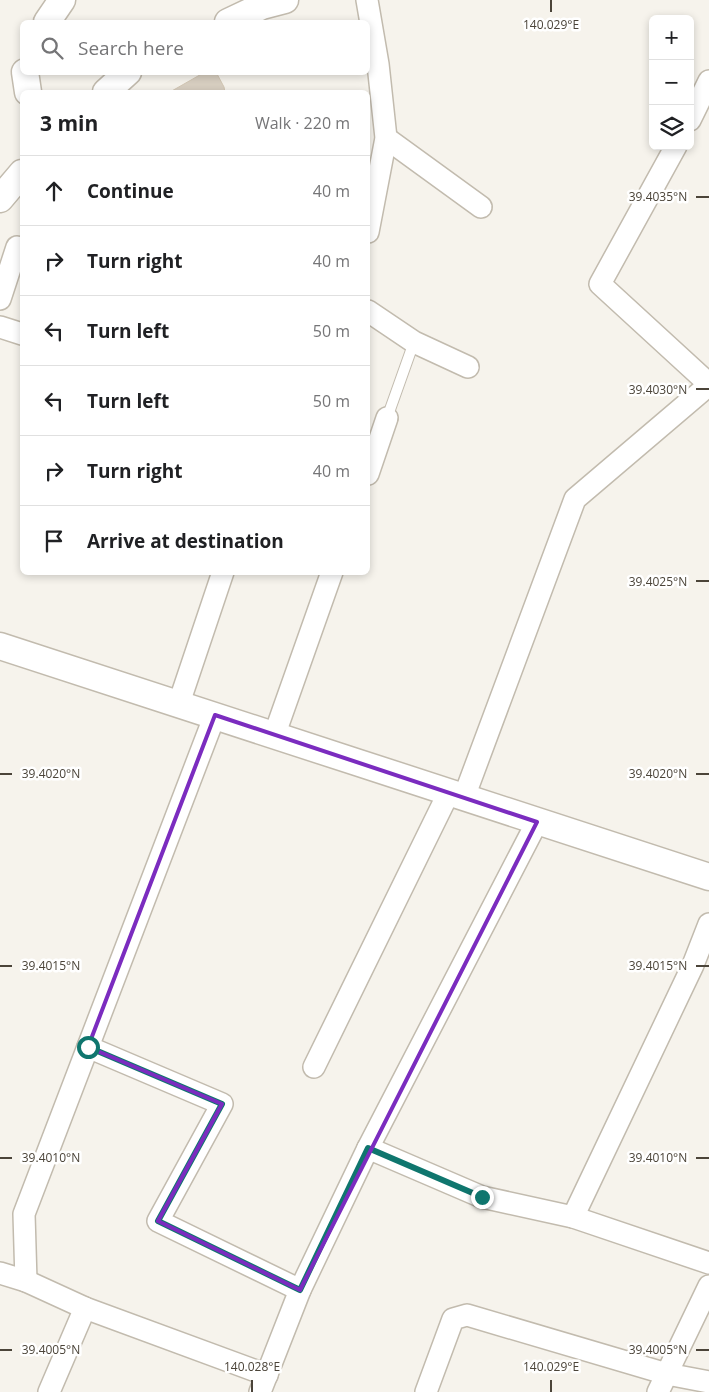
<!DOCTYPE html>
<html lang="en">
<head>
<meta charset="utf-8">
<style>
  body { margin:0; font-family:"Open Sans",sans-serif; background:#f6f6f6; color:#202124 }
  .controls { position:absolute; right:15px; top:15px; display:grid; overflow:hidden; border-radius:8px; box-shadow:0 2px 8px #0003 }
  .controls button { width:45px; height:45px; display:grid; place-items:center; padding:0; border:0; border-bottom:1px solid #e0e0e0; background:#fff; color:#202124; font:25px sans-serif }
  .stop { position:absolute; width:15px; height:15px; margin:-11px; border:4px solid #0f766e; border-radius:50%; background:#fff }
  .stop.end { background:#0f766e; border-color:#fff; box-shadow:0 1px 5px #0008 }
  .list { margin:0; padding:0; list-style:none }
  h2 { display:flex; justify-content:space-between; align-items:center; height:65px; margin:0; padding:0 20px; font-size:21px }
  h2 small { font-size:16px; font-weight:400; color:#757577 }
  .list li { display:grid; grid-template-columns:32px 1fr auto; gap:15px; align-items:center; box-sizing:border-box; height:70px; padding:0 20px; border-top:1px solid #e0e0e0 }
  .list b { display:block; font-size:19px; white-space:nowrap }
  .list em { font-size:16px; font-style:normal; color:#757577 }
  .icon { flex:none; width:28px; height:28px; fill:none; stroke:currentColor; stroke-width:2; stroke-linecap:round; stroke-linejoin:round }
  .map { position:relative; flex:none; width:709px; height:1392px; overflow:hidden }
  .search { position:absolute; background:#fff; box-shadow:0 2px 8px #0003; left:20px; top:20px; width:350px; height:55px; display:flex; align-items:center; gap:12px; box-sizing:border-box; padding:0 18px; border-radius:8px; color:#757577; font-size:19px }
  .panel { position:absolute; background:#fff; box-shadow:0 2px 8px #0003; left:20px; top:90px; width:350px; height:485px; border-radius:8px }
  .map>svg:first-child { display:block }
  .building { fill:#d8cfc1; stroke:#d3c7b4 }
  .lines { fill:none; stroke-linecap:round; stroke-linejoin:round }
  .service-casing { stroke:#c2bbae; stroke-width:12 }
  .minor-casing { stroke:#c2bbae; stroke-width:24 }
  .tertiary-casing { stroke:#c2bbae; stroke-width:29 }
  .service { stroke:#fff; stroke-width:10 }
  .minor { stroke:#fff; stroke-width:21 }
  .tertiary { stroke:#fff; stroke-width:26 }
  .route { stroke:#0f766e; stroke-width:6 }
  .marked { fill:none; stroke:#7b2cbf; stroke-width:4; stroke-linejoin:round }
  .ticks { fill:none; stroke:#4b4439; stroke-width:2 }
  .ticks-label { font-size:12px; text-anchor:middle; fill:#4b4439; stroke:#fff; stroke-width:5; stroke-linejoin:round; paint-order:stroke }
</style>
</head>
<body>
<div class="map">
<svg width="709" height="1392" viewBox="0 0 709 1392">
  <rect width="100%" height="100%" fill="#f6f3ec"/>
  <!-- building -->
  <path class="building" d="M205 72H216L224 87 225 92H170Z"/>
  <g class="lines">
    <defs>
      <path id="service" d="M387 418 414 342"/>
      <g id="minor">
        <path d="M367 0 378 64 386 138 368 232"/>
        <path d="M690 120 709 81"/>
        <path d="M386 138 481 207"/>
        <path d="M676 146 600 284 709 384"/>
        <path d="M0 299 17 247"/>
        <path d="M368 311 414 342 468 367"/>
        <path d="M0 327 22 334"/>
        <path d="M368 474 387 418"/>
        <path d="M179 703 223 572"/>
        <path d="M274 736 332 572"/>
        <path d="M464 797 575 499 709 385"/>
        <path d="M88 1047 222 1104 158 1221 300 1290"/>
        <path d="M314 1067 449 792"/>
        <path d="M368 1148 482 1197 573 1217 709 1263"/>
        <path d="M573 1217 693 965 709 924"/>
        <path d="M0 1273 26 1281 85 1308 267 1375"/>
        <path d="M26 1281 24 1214 215 715"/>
        <path d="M49 1392 85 1308"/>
        <path d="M260 1392 300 1290 368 1148 537 822"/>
        <path d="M426 1392 453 1319 467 1315 667 1374 709 1382"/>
        <path d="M658 1392 709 1286"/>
      </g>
      <g id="tertiary">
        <path d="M47 22 62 0"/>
        <path d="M228 22 262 6 285 0"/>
        <path d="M25 72 28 92"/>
        <path d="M106 92 128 72"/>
        <path d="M0 199 22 173"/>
        <path d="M0 646C237 721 472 802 709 877"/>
      </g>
    </defs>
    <!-- service casing -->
    <use href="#service" class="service-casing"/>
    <!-- minor casing -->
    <use href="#minor" class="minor-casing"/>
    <!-- tertiary casing -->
    <use href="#tertiary" class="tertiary-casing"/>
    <!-- service -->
    <use href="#service" class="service"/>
    <!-- minor -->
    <use href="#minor" class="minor"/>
    <!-- tertiary -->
    <use href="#tertiary" class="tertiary"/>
  </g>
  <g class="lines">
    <!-- route -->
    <path class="route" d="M88 1047 222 1104 158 1221 300 1290 368 1148 482 1197"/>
  </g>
  <!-- marked area -->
  <path class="marked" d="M215 715 537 822 300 1290 158 1221 222 1104 88 1047Z"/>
  <!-- ticks -->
  <path class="ticks" d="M551 0V12M696 197H709M696 389H709M696 581H709M0 774H12M696 774H709M0 966H12M696 966H709M0 1158H12M696 1158H709M0 1350H12M696 1350H709M252 1380V1392M551 1380V1392"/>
  <g class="ticks-label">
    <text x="551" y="29">140.029°E</text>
    <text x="658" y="201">39.4035°N</text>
    <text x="658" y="394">39.4030°N</text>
    <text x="658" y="586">39.4025°N</text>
    <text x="51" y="778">39.4020°N</text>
    <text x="658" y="778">39.4020°N</text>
    <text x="51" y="970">39.4015°N</text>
    <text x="658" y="970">39.4015°N</text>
    <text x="51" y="1162">39.4010°N</text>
    <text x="658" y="1162">39.4010°N</text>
    <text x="51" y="1354">39.4005°N</text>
    <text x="658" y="1354">39.4005°N</text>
    <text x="252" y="1371">140.028°E</text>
    <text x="551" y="1371">140.029°E</text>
  </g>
</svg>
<div class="controls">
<button>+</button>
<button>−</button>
<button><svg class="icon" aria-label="layers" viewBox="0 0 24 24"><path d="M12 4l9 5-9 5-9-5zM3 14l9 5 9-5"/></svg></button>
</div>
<div class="stop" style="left:88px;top:1047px"></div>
<div class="stop end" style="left:482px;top:1197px"></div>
<div class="search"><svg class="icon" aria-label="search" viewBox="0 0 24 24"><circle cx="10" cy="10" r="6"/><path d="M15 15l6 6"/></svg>Search here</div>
<section class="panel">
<h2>3 min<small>Walk · 220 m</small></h2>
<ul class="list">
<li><svg class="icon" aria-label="ahead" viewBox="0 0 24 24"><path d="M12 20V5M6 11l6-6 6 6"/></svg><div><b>Continue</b></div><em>40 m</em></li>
<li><svg class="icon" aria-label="right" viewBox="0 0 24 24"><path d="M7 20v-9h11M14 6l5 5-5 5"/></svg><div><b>Turn right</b></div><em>40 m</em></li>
<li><svg class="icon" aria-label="left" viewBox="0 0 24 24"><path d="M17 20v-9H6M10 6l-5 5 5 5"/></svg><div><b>Turn left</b></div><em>50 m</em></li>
<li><svg class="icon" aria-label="left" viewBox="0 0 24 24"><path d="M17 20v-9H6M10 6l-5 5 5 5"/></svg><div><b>Turn left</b></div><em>50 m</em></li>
<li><svg class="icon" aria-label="right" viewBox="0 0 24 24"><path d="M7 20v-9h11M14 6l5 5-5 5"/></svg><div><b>Turn right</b></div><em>40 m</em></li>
<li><svg class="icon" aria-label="arrive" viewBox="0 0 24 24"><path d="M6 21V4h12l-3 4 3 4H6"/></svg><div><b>Arrive at destination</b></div></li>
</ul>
</section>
</div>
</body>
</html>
